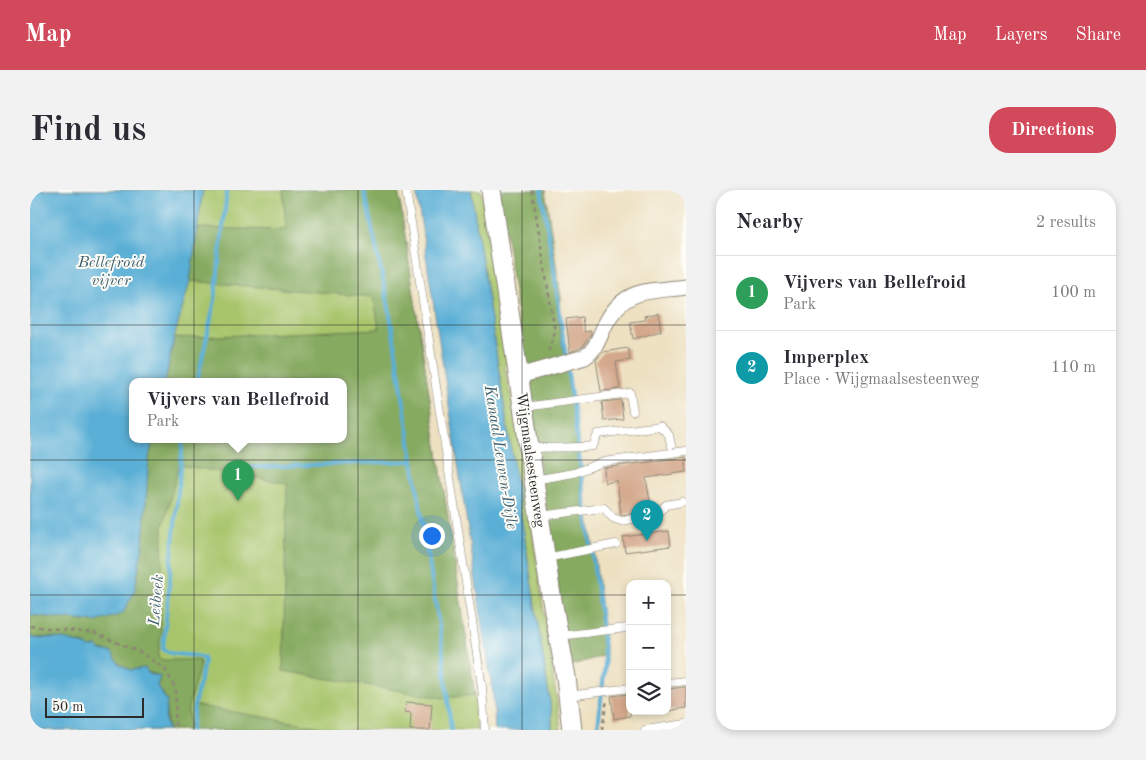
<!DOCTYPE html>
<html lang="en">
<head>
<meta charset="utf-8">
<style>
  body { margin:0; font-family:"Old Standard TT",serif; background:#f2f2f3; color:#2b2b33 }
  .controls { position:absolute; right:15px; bottom:15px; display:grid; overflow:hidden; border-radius:10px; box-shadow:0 2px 8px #0003 }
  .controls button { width:45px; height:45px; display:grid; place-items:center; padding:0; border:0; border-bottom:1px solid #e1e1e2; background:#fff; color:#2b2b33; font:25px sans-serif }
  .scale { position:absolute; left:15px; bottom:12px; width:99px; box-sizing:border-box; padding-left:5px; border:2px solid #2b2b2b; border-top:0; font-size:14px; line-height:18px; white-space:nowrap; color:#2b2b2b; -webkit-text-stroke:4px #fdfcf7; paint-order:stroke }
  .you { position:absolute; left:401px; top:345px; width:18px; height:18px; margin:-12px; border:4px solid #fff; border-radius:50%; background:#1a73e8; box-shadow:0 0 0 8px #1a73e833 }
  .badge { display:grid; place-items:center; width:32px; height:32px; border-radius:50%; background:#d1495b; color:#fff; font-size:16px; font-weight:700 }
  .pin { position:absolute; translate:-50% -41px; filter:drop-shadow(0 1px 2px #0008) }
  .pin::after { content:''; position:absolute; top:26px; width:18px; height:15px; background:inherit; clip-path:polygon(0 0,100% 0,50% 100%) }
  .popup { position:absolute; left:99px; top:188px; width:218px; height:65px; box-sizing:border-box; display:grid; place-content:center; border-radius:10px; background:#fff; filter:drop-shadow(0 1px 4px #0005); font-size:16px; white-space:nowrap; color:#7c7c81 }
  .popup b { font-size:19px; color:#2b2b33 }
  .popup::after { content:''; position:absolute; left:50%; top:100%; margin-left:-10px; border:10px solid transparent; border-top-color:#fff }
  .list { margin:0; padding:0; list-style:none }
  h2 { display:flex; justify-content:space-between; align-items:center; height:65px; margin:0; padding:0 20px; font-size:21px }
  h2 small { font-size:16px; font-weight:400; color:#7c7c81 }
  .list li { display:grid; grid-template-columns:32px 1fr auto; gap:15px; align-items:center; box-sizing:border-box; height:75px; padding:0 20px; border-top:1px solid #e1e1e2 }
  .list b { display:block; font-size:19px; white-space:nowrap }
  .list p { margin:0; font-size:16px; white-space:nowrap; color:#7c7c81 }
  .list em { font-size:16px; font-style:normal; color:#7c7c81 }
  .icon { flex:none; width:28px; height:28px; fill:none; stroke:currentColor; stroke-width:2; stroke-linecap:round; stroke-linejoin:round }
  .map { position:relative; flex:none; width:656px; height:540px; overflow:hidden; border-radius:20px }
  header { display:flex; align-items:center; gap:30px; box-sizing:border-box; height:70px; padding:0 25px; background:#d1495b; color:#fff }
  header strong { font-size:24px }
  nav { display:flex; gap:28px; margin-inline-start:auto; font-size:18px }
  .intro { display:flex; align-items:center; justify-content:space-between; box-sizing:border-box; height:120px; padding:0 30px }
  h1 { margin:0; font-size:35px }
  .button { padding:12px 22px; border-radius:20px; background:#d1495b; color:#fff; font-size:18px; font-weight:700 }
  main { display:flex; gap:30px; padding:0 30px }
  aside { flex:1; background:#fff; border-radius:20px; box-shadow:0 2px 8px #0003 }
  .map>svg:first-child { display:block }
  .green { fill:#a8c56c; stroke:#6a784c; fill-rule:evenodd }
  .forest { fill:#86aa60; stroke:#586a46 }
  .water { fill:#5aafd6; stroke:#426d80 }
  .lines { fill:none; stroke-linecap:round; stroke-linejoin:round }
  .stream { stroke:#5aafd6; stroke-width:4 }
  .building { fill:#d4a88c }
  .service-casing { stroke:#8c8676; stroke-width:9 }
  .minor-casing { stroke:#8c8676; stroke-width:17 }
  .tertiary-casing { stroke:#8c8676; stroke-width:21 }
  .path { stroke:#8c8676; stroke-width:2.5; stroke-dasharray:4 4; stroke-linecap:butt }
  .service { stroke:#fff; stroke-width:8 }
  .minor { stroke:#fff; stroke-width:15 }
  .tertiary { stroke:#fff; stroke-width:19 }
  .grid { fill:none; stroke:#2b2b2b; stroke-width:1; stroke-opacity:0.55 }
  .labels { text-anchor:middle; stroke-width:4; stroke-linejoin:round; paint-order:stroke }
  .street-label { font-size:15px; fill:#2b2b2b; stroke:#fdfcf7 }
  .water-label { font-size:16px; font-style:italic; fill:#3e606f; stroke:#fdfcf7 }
</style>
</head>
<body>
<header>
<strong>Map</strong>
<nav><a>Map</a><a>Layers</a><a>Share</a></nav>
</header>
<div class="intro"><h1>Find us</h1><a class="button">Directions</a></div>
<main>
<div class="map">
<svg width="656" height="540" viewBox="0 0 656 540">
  <rect width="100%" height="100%" fill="#fdfcf7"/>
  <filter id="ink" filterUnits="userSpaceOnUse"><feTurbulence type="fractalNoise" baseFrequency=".02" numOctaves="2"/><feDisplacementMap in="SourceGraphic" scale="10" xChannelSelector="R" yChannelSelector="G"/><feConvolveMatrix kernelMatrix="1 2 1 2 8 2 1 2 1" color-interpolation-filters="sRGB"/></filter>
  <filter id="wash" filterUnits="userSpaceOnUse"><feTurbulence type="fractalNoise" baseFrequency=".0096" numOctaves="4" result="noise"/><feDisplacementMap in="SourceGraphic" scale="20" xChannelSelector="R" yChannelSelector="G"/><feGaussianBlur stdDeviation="1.12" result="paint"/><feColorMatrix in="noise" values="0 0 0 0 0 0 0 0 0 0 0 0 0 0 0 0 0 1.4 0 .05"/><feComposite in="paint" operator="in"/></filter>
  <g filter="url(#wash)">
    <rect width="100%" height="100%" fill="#eee1c2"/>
    <!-- green -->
    <g class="green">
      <path d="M0 0H368L445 505 447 540H0ZM103 192H313V250H103Z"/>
      <path d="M441 0H451L477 173 475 178 484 215 531 540H522V525Z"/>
    </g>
    <!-- forest -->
    <g class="forest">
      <path d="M253 0H368L445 505 413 508 253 481 257 293 149 275 133 337 131 445 128 467 131 470H169L170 475 158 517 159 540H138L134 505 127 496 130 486 107 479 101 480 90 474 81 462 60 458 53 453 31 451 20 447 4 448 0 446V425L66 432 123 250H313V192H135L144 148 349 139 344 107 160 91 167 38 256 40Z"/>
      <path d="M469 0H515L531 108 528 128 565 366 576 465 543 475 539 470Z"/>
      <path d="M164 515 168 516 309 540H161Z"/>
    </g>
    <!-- water -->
    <g class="water">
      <path d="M0 0H173L160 91 144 148 135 192H103V250H123L119 267 113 355 104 403 92 424 66 432 0 425Z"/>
      <path d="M386 0H441L522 525V540H465L463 503Z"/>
      <path d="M0 446C8 451 14 447 23 448 32 448 52 453 60 458L67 456 71 461 81 462 90 474 101 480 115 478 119 484 130 486 127 496 137 511 135 529 138 540H0Z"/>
    </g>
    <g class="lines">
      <!-- stream -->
      <g class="stream">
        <path d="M334 0 359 118 412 454 421 540"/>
        <path d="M511 0 523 73 536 168"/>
        <path d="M537 175 572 438 575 474 568 537"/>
        <path d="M167 192 185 110 197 0"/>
        <path d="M153 250 133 459C143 468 161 462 173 468L174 473 164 515 161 540"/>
        <path d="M202 278 383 271"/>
      </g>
    </g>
    <g id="blocks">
      <!-- building -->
      <g class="building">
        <path d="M628 123 631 141 603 149 600 132 615 130 614 126Z"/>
        <path d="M552 127 554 142 561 141V144L552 157 540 162 536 129Z"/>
        <path d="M598 158 600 170 586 172 590 199 571 201 566 170 573 162Z"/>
        <path d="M591 210 593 229 574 231 572 212Z"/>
        <path d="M656 267V282L616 288 620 311 611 312 612 322 591 325 587 291 575 293 574 278Z"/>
        <path d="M639 341 641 356 595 362 593 347Z"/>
        <path d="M656 497V518L637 521V499Z"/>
        <path d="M600 504V526L584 529 581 506Z"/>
        <path d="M376 512 402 514 400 540H380L381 523 375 522Z"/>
      </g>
    </g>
  </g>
  <g filter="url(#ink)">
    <use href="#blocks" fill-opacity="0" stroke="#8c8676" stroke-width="1"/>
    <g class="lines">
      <defs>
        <g id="service">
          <path d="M376 0 452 497 455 540"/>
          <path d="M494 217 600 203 603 221"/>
          <path d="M499 259C521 256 541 259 563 256L568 244 630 236 639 245 641 255"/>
          <path d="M504 290 544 283 573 272 656 261"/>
          <path d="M509 326 574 318 583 328 591 331 626 325 636 315 652 312"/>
          <path d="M516 368 586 354"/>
          <path d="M529 446 596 438"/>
          <path d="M637 493 656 491"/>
          <path d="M538 506 600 498"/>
          <path d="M615 540 656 534"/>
        </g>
        <path id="minor" d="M489 186 555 167C566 159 569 148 575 135 594 97 618 102 656 97"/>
        <path id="tertiary" d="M461 0 520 399 536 487 542 540"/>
      </defs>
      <!-- service casing -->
      <use href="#service" class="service-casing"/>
      <!-- minor casing -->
      <use href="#minor" class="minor-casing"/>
      <!-- tertiary casing -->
      <use href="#tertiary" class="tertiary-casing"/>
      <!-- path -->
      <g class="path">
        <path d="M502 0 525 142 517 165"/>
        <path d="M0 436 64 443 110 462 135 479 146 499 145 540"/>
        <path d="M572 540 577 509"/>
      </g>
      <!-- service -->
      <use href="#service" class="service"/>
      <!-- minor -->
      <use href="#minor" class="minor"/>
      <!-- tertiary -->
      <use href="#tertiary" class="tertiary"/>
    </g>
  </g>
  <!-- grid -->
  <path class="grid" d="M164 0V540M328 0V540M492 0V540M0 135H656M0 270H656M0 405H600M637 405H656"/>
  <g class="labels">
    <!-- street labels -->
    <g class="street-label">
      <text transform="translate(501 270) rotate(82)" y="5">Wijgmaalsesteenweg</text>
    </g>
    <!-- water labels -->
    <g class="water-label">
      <text x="81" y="77">Bellefroid<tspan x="81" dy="18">vijver</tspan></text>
      <text transform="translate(472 267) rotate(81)" y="6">Kanaal Leuven-Dijle</text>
      <text transform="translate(125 410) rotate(-85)" y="6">Leibeek</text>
    </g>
  </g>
</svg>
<div class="controls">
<button>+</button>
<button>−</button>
<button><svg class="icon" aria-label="layers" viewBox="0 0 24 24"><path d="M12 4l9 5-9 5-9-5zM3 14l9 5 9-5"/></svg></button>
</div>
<div class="scale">50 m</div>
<div class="you"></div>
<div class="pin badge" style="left:208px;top:311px;background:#2e9e5b">1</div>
<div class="popup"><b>Vijvers van Bellefroid</b>Park</div>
<div class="pin badge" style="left:617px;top:351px;background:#0f9aa8">2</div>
</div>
<aside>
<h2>Nearby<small>2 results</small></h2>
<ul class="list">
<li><span class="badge" style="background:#2e9e5b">1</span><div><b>Vijvers van Bellefroid</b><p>Park</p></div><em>100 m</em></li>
<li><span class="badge" style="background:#0f9aa8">2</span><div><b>Imperplex</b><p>Place · Wijgmaalsesteenweg</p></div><em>110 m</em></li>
</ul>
</aside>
</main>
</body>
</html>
